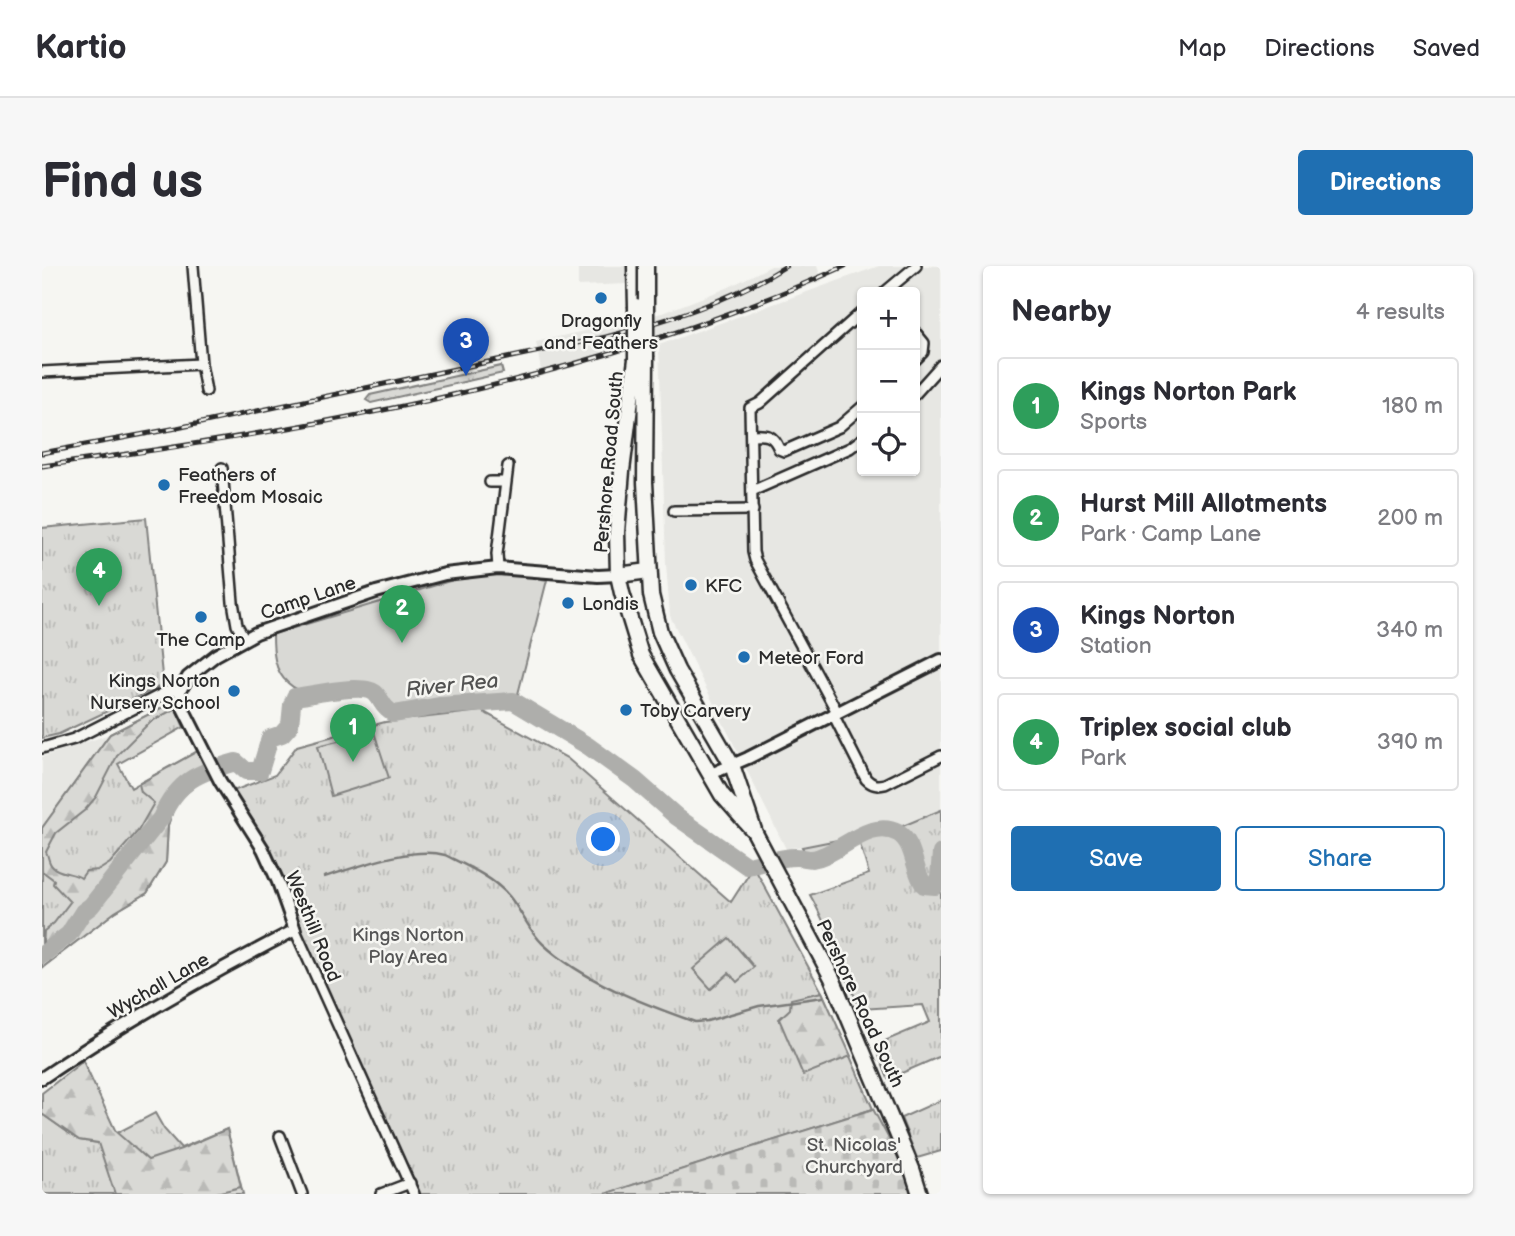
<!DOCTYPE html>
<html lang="en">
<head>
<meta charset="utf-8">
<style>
  body { margin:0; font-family:"Balsamiq Sans",sans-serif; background:#f7f7f7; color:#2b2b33 }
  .controls { position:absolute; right:21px; top:21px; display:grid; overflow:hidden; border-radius:7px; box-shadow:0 2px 5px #0004 }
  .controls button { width:63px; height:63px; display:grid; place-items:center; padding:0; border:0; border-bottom:2px solid #e1e1e2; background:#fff; color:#2b2b33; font:35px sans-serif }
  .you { position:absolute; left:562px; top:574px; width:24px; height:24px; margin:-18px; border:5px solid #fff; border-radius:50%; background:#1a73e8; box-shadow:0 0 0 10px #1a73e833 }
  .badge { display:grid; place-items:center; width:46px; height:46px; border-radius:50%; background:#1f6fb2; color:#fff; font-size:23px; font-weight:700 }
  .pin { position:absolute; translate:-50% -58px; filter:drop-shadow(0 2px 4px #0008) }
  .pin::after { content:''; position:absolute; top:37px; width:24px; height:21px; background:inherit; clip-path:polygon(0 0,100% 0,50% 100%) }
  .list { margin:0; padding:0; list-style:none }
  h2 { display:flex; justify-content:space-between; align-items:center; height:91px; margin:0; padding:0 28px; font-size:30px }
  h2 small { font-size:23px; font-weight:400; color:#7c7c81 }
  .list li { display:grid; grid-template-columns:46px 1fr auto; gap:21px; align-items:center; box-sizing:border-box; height:98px; margin:0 14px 14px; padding:0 14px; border:2px solid #e1e1e2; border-radius:7px }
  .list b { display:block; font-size:26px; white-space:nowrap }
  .list p { margin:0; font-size:23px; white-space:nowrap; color:#7c7c81 }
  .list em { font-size:23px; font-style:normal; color:#7c7c81 }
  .actions { display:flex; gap:14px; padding:21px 28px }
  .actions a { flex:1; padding:16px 0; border:2px solid #1f6fb2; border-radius:7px; text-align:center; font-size:24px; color:#1f6fb2 }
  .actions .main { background:#1f6fb2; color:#fff }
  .icon { flex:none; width:38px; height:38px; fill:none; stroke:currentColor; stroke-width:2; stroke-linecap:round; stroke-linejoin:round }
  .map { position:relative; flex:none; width:899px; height:928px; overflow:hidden; border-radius:7px }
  header { display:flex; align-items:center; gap:42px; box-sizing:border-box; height:98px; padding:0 35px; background:#fff; border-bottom:2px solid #e1e1e2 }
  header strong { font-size:33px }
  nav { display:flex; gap:38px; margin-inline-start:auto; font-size:24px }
  .intro { display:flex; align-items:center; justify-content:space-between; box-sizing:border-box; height:168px; padding:0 42px }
  h1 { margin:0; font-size:49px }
  .button { padding:18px 32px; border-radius:7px; background:#1f6fb2; color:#fff; font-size:24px; font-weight:700 }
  main { display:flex; gap:42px; padding:0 42px }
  aside { flex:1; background:#fff; border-radius:7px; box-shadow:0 2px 5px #0004 }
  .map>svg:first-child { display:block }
  .built { fill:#e7e7e3; fill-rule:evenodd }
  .grass { fill:url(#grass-tufts); stroke:#828280; stroke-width:2 }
  .forest { fill:url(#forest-firs); stroke:#828280; stroke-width:2 }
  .cemetery { fill:url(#cemetery-stones); stroke:#828280; stroke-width:2 }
  .garden { fill:#d9d9d5; stroke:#828280; stroke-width:2 }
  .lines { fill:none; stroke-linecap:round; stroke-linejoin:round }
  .stream { stroke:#7a7a78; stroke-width:2.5 }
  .river { stroke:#aeaeab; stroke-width:18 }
  .minor-casing { stroke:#2b2b2b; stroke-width:14 }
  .tertiary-casing { stroke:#2b2b2b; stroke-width:16 }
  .trunk-casing { stroke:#2b2b2b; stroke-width:19 }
  .minor { stroke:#f6f6f2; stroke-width:9 }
  .tertiary { stroke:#f6f6f2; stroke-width:10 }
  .trunk { stroke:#f6f6f2; stroke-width:14 }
  .rail-casing { stroke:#2b2b2b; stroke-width:5 }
  .rail { stroke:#f6f6f2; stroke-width:2.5; stroke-dasharray:8; stroke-linecap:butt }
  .trunk-bridge-casing { stroke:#2b2b2b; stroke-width:19; stroke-linecap:butt }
  .trunk-bridge { stroke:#f6f6f2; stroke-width:14 }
  .poi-dot { fill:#1f6fb2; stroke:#f6f6f2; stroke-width:2.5 }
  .labels { text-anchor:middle; stroke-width:5; stroke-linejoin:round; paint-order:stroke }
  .poi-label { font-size:19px; fill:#2b2b2b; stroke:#f6f6f2; text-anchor:start }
  .street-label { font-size:19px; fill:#2b2b2b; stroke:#f6f6f2 }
  .park-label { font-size:19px; fill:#565656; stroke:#f6f6f2 }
  .water-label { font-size:21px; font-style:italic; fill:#525251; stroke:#f6f6f2 }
</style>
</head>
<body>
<header>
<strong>Kartio</strong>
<nav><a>Map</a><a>Directions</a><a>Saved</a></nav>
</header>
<div class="intro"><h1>Find us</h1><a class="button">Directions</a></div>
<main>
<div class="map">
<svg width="899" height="928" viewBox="0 0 899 928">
  <defs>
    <pattern id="grass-tufts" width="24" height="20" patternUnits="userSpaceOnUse" patternTransform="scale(1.75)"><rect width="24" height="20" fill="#d9d9d5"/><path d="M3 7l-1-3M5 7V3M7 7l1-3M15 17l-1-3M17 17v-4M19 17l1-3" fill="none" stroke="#babab7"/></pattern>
    <pattern id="forest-firs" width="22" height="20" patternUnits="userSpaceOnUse" patternTransform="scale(1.75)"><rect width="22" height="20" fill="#d9d9d5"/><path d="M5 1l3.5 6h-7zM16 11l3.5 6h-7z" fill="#babab7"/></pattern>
    <pattern id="cemetery-stones" width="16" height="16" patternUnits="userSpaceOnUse" patternTransform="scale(1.75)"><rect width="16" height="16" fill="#d9d9d5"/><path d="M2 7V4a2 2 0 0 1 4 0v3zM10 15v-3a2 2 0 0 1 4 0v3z" fill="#babab7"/></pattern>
  </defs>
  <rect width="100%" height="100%" fill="#f6f6f2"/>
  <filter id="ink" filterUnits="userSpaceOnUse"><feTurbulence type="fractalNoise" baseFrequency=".0143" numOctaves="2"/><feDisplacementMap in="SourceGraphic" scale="14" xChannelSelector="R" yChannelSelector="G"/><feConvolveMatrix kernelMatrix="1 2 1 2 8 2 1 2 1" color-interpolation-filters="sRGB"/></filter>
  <g filter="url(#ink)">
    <!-- built -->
    <g class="built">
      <path d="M536 0H585L586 18 536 20Z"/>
      <path d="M729 0H775L780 15 577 87 500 110 494 76 620 47 685 22Z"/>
      <path d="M837 0H899V544L856 562 744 583 628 350 624 298 617 79ZM820 26H873V205H820Z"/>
      <path d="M68 468 4 556 0 562V491Z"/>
    </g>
    <!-- grass -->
    <g class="grass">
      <path d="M459 100 461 107 329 137 324 134 328 129Z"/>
      <path d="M104 252 121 419 17 468 0 472V262Z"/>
      <path d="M131 436 142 461 76 498 89 522 156 485 166 509 134 536 126 559 124 596 105 627 73 646 0 702V562L68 468Z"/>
      <path d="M440 445 525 492 689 636 707 608 713 603 780 726 831 843 563 928H374L260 670 227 581 195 534 191 525 233 509 255 480 343 456Z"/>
      <path d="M899 544V790L846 813 833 779 888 756 881 739 819 743C799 706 789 665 768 629L827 608 817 575 798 588 768 598 760 581 856 562Z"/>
      <path d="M899 834V885L875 892 859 852Z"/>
      <path d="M113 847 122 863 139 882 185 863 201 928H0V848L37 874 56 877Z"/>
    </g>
    <!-- forest -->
    <g class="forest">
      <path d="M131 436 134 442 108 456 76 488 54 531 43 544 14 567 4 586C6 589 6 593 8 597 13 608 31 606 39 612L44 605 57 604 68 597 96 565 112 537 99 526 97 518 156 485 166 509 134 536 126 559 124 596 105 627 73 646 0 702 2 665 12 657 28 636 11 618 12 614 0 605V562L68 468Z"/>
      <path d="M780 726 809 790 761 809 737 753 748 743 749 733Z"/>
      <path d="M41 795 74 866 106 894 139 883 185 863 199 921 170 928H73L56 877 37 874 0 848V827Z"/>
    </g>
    <!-- cemetery -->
    <path class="cemetery" d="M831 843 864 905 872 928H569L568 926Z"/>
    <!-- garden -->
    <g class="garden">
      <path d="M455 305 505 314 475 432 444 431 351 442C343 435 338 423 328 420 297 411 272 441 246 417 232 405 231 386 231 368L411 314Z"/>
      <path d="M332 466 347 512 289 530 276 480Z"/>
      <path d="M687 672 712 701 695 716 687 707 669 723 651 703Z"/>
    </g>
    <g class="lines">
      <!-- stream -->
      <path class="stream" d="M282 611C316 601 369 580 403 589 425 600 451 611 467 630 479 644 487 665 501 678 541 715 602 738 653 756L665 755 717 740 781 731"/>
      <!-- river -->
      <path class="river" d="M0 689 27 668 41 646 49 640 119 552C136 514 157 506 194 496L204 505H218L228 472 240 468 248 459 250 439 253 431C270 429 323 416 334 428 342 437 339 440 352 448L397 440 471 435 546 480 593 514 635 551 705 600C721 597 738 591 754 591 759 591 765 593 770 593 796 590 827 551 856 567 873 577 871 604 882 619L893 620 897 611 899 587"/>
      <defs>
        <g id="minor">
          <path d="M151 0 159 98 164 125"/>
          <path d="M843 26 874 0"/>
          <path d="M873 66 882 77 881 86 873 94"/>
          <path d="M0 106 159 98"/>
          <path d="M873 128 899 99"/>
          <path d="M709 169C724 168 731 168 737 183L742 185 797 161 820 141"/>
          <path d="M180 202 191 336 195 359 202 372"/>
          <path d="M448 216H463"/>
          <path d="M710 225 808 182 820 173"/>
          <path d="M632 245 711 244"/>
          <path d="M456 302 455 288 466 200"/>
          <path d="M795 446 713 294 711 286 708 142 718 137 820 46"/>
          <path d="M791 448 824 513C830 519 835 520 843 518L899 490"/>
          <path d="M0 482 32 473 126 425H138"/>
          <path d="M253 664 372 928"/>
          <path d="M238 870 260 928"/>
          <path d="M339 928 368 917"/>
        </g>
        <g id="tertiary">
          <path d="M669 508 706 492 899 394"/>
          <path d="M0 812C81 757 166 709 253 664L236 616 221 583 178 515 140 440 138 425 146 411 174 389 214 367 334 326 403 308 456 302 556 310 576 309"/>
        </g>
        <g id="trunk">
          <path d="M593 0 594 40"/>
          <path d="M604 91 603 216 606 273 609 329 618 366 635 404 690 499 713 567 790 712 870 903 878 928"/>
          <path d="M594 93 580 205 575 266 576 309 580 327 599 389 680 529 710 563"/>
          <path d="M576 309 607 305"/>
        </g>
      </defs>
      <!-- minor casing -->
      <use href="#minor" class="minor-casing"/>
      <!-- tertiary casing -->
      <use href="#tertiary" class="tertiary-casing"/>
      <!-- trunk casing -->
      <use href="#trunk" class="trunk-casing"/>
      <!-- minor -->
      <use href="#minor" class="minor"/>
      <!-- tertiary -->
      <use href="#tertiary" class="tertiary"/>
      <!-- trunk -->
      <use href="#trunk" class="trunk"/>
      <defs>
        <g id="rail">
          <path d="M0 187 135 162 564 71C626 54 689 35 744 0"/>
          <path d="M0 200C275 163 549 115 803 0"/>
        </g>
      </defs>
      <!-- rail casing -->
      <use href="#rail" class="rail-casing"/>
      <!-- rail -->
      <use href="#rail" class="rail"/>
      <defs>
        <g id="trunk-bridge">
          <path d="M604 0V91"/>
          <path d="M594 93V40"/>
        </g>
      </defs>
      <!-- trunk-bridge casing -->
      <use href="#trunk-bridge" class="trunk-bridge-casing"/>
      <!-- trunk-bridge -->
      <use href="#trunk-bridge" class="trunk-bridge"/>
    </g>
  </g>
  <!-- markers -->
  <g class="poi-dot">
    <circle cx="559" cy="32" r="7"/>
    <circle cx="122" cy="219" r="7"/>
    <circle cx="649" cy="319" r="7"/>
    <circle cx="526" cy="337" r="7"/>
    <circle cx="159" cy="351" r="7"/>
    <circle cx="702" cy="391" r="7"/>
    <circle cx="192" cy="425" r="7"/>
    <circle cx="584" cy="444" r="7"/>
  </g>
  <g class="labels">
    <!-- poi labels -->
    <g class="poi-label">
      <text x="559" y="61" text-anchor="middle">Dragonfly<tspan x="559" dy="22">and Feathers</tspan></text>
      <text x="136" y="215">Feathers of<tspan x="136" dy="22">Freedom Mosaic</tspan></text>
      <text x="663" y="326">KFC</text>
      <text x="540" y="344">Londis</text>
      <text x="159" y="380" text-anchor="middle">The Camp</text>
      <text x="716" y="398">Meteor Ford</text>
      <text x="178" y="421" text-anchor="end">Kings Norton<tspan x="178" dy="22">Nursery School</tspan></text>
      <text x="598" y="451">Toby Carvery</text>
    </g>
    <!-- street labels -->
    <g class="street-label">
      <text transform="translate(566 196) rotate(-85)" y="7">Pershore Road South</text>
      <text transform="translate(266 331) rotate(-19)" y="7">Camp Lane</text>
      <text transform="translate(272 660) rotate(68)" y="7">Westhill Road</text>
      <text transform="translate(116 719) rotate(-30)" y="7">Wychall Lane</text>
      <text transform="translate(819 737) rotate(65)" y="7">Pershore Road South</text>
    </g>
    <!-- park labels -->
    <g class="park-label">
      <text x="366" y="675">Kings Norton<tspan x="366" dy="22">Play Area</tspan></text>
      <text x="812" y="885">St. Nicolas'<tspan x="812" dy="22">Churchyard</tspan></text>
    </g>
    <!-- water labels -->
    <g class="water-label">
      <text transform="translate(410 419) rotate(-6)" y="7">River Rea</text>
    </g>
  </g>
</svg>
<div class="controls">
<button>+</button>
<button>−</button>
<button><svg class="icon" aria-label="locate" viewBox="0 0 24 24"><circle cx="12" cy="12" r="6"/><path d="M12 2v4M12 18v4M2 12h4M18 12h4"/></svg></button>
</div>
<div class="you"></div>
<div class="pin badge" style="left:311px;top:496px;background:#2e9e5b">1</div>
<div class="pin badge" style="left:360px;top:377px;background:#2e9e5b">2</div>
<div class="pin badge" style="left:424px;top:110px;background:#1a4fb4">3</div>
<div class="pin badge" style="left:57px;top:340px;background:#2e9e5b">4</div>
</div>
<aside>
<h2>Nearby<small>4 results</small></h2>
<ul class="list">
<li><span class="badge" style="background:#2e9e5b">1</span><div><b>Kings Norton Park</b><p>Sports</p></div><em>180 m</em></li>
<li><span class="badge" style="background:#2e9e5b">2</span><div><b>Hurst Mill Allotments</b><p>Park · Camp Lane</p></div><em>200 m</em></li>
<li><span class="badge" style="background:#1a4fb4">3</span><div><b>Kings Norton</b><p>Station</p></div><em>340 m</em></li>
<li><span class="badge" style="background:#2e9e5b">4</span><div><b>Triplex social club</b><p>Park</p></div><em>390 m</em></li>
</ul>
<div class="actions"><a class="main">Save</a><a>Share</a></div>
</aside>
</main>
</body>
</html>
